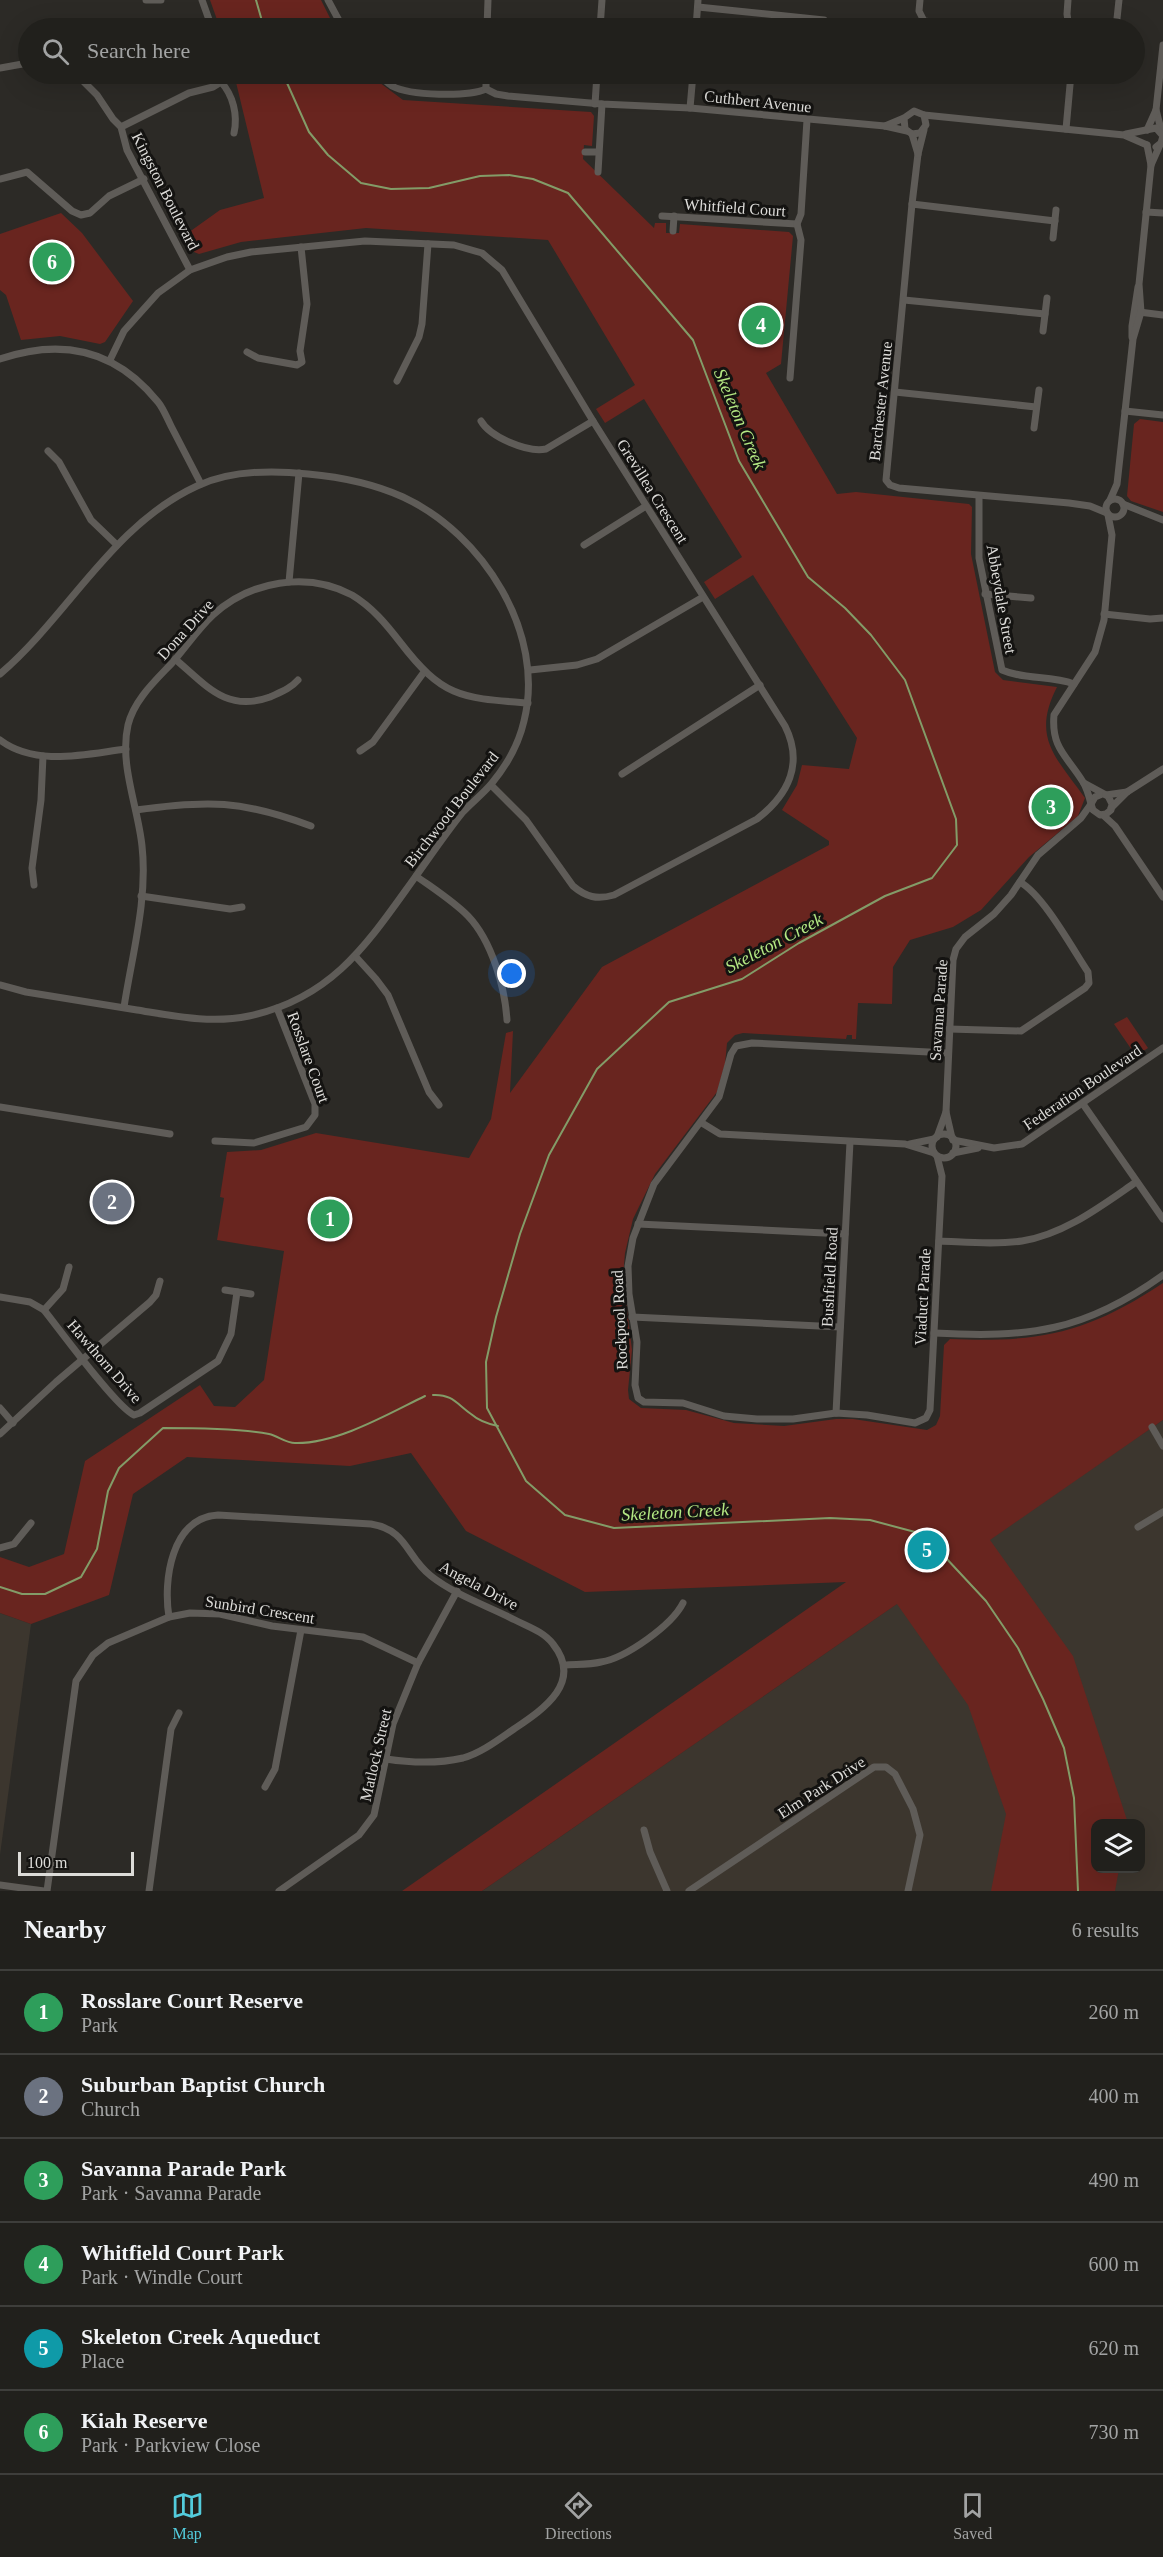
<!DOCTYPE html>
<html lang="en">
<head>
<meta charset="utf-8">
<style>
  body { margin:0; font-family:Georgia,serif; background:#2d2d29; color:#f1f3f6 }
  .controls { position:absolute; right:18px; bottom:18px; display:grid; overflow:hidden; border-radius:12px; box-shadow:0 6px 24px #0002 }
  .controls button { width:54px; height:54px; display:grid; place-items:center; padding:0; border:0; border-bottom:2px solid #3e3e3b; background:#21201c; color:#f1f3f6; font:30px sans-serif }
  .scale { position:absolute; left:18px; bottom:15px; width:116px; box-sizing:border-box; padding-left:6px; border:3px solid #dddcd9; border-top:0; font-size:16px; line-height:21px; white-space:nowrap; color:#dddcd9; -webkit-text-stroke:4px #141311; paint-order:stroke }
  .you { position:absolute; left:512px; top:974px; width:21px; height:21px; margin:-15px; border:4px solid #fff; border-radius:50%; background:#1a73e8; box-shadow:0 0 0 9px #1a73e833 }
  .badge { display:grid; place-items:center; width:39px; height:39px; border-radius:50%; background:#53cbdc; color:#fff; font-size:20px; font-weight:700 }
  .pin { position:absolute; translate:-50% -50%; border:3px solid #fff; box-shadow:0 2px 6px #0006 }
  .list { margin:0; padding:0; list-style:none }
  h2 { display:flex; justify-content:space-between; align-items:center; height:78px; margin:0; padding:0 24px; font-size:26px }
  h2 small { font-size:20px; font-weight:400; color:#a2a3a3 }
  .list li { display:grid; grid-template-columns:39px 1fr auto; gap:18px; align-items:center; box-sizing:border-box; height:84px; padding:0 24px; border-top:2px solid #3e3e3b }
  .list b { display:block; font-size:22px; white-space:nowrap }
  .list p { margin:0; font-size:20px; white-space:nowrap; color:#a2a3a3 }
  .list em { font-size:20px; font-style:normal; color:#a2a3a3 }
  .icon { flex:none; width:33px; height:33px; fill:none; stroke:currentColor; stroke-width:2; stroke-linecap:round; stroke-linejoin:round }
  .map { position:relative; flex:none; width:1163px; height:1891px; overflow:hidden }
  .search { position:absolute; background:#21201c; box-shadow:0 6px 24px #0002; left:18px; right:18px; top:18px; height:66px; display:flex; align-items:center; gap:15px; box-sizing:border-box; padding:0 21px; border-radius:33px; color:#a2a3a3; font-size:22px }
  .sheet { height:582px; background:#21201c }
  nav { display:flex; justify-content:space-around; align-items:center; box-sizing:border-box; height:84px; border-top:2px solid #3e3e3b; background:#21201c; font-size:16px; color:#a2a3a3 }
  nav a { display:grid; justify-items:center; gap:3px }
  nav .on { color:#53cbdc }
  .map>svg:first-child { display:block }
  .built { fill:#3c362e; fill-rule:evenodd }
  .green { fill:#69251f }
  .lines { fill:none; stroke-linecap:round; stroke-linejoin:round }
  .stream { stroke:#839c68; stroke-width:2 }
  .street { stroke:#5f5c58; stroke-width:7 }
  .labels { text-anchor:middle; stroke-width:6; stroke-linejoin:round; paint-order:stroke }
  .street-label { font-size:16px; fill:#dddcd9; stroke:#141311 }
  .water-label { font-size:18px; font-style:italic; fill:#b4e883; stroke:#141311 }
</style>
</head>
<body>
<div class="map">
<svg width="1163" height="1891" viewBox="0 0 1163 1891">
  <rect width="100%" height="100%" fill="#2c2a26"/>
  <!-- built -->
  <g class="built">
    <path d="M1163 1420V1891H482L1132 1441ZM1096 1824H1140V1868H1096Z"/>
    <path d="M0 1613 31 1624 0 1855Z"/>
  </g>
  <!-- green -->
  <g class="green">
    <path d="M210 0H321L335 28H220Z"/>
    <path d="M234 74H368L403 100 591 112 594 116 592 146 584 145 583 159 654 228 655 223H666V233H679L680 224 789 232 793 236 781 364 766 373 837 494 856 492 969 504 972 507 971 554 995 672 1003 680 1057 687C1031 738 1056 757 1085 798L1078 816 1029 857 981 910 953 927 910 940 893 967 892 1004 858 1003 856 1039H852V1035H847L846 1039 743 1033 735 1035 727 1043 725 1064 717 1092 655 1174 633 1219 625 1253 623 1277 632 1350 628 1390 629 1399 641 1408 686 1410 734 1423 784 1426 836 1419H853L927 1430 936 1425 940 1416 944 1345 950 1339C1039 1343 1088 1333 1163 1283V1420L990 1540 1073 1656 1127 1820 1126 1823 1096 1824V1868L1119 1869 1115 1891H991L1006 1814 968 1705 897 1604 482 1891H402L846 1582 585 1592 466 1531 411 1453 350 1466 187 1457 133 1494 109 1595 31 1624 0 1613V1557L29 1567 64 1554 85 1461 200 1385 214 1406 235 1407 264 1380 284 1251 217 1240 224 1198 220 1197 227 1152 261 1150 316 1133 469 1158 491 1119 506 1033 513 1031 510 1093 602 967 829 845V841L782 810 797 785 802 765 849 769 857 738 753 575 715 599 704 582 742 557 644 399 605 423 596 409 635 385 548 240 366 228 241 242 199 254 194 252 185 235 220 210 264 198Z"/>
    <path d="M61 213 82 233 133 301 105 342 100 344 60 336 21 340 6 295 0 290V234Z"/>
    <path d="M1140 419 1163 422V512L1131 501 1127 496 1134 424Z"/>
    <path d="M1127 1017 1148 1048 1136 1056 1114 1024Z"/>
  </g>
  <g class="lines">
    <!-- stream -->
    <g class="stream">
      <path d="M256 0 264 28"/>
      <path d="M283 74 309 132 328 155 361 183 391 189 429 188 480 176 509 175 533 179 568 193 693 340 739 461 808 577 845 608 871 635 905 680 956 819 957 845 932 878 885 896 799 943 742 979 669 1002 597 1069 549 1155 520 1234 496 1317 486 1362 487 1408 526 1481 565 1515 614 1528 830 1518 870 1520 915 1532 945 1557 986 1601 1018 1648 1043 1699 1064 1748 1074 1798 1078 1891"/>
      <path d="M433 1395C452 1394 457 1404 471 1414 479 1421 488 1424 498 1426"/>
      <path d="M0 1587 22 1594H45L81 1577 97 1549 108 1491 119 1468 163 1428C193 1428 240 1428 269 1434 278 1436 286 1443 295 1443 337 1444 388 1414 425 1396"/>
    </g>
    <!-- street -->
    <g class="street">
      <path d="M146 0H161"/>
      <path d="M202 0 212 28"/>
      <path d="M328 0 343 28"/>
      <path d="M920 0 919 11 924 21 986 28"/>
      <path d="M1068 0 1067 14 1069 28"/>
      <path d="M698 7 824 20"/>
      <path d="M487 28 488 0"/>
      <path d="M600 28 602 0"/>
      <path d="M696 28 698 0"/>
      <path d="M1116 28 1119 0"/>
      <path d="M0 68 28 63"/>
      <path d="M70 74 83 81 97 95 113 119 121 127 127 150 190 270"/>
      <path d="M225 74 221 82C233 95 238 115 234 133"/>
      <path d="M377 74C382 77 387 83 392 86 410 96 468 97 486 89"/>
      <path d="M486 89 496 94 508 96 602 104 690 108 885 126 907 131"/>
      <path d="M486 89V74"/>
      <path d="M595 104 597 74"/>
      <path d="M690 108 693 74"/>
      <path d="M1156 110 1162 133"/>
      <path d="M924 115 1124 135 1147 145"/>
      <path d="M885 126 904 118 914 111 924 115 926 125 920 133 912 134 905 129 904 118"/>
      <path d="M121 127 189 93 213 87 221 82"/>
      <path d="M1066 129 1071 74"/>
      <path d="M924 130 918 154 912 204 886 480 890 485 899 488 1069 503 1090 506 1107 513"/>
      <path d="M1147 130 1156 110 1163 45"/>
      <path d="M912 134 918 154"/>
      <path d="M1126 134 1156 128 1163 136 1161 143 1156 147"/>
      <path d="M1147 145 1151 165"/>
      <path d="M585 152H598"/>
      <path d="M598 172 602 104"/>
      <path d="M0 179 27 172 72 211 81 215 90 213 109 196 144 179"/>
      <path d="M912 204 1055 221"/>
      <path d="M1146 212 1163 213"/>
      <path d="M662 216 797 224 801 214 807 120"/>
      <path d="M673 231 674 216"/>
      <path d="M1053 238 1056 210"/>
      <path d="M904 300 1045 314"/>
      <path d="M1139 312 1163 315"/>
      <path d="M1043 331 1047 298"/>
      <path d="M1132 337V326L1138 287"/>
      <path d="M247 352 258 358 297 365 302 362 300 351 307 304 301 247"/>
      <path d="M0 359C62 338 116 350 158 402 163 408 167 418 171 426 181 445 191 465 201 484"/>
      <path d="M110 360 124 331 158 293 190 270 227 257 251 252 365 241 454 245 482 253 502 270 593 421 785 726C804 764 788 795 757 819L614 895C597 900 586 897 573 886L526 820 491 785"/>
      <path d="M790 378 801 240 797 224"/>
      <path d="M397 381 419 337 422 324 428 244"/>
      <path d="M895 392 1036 407"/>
      <path d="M1125 411 1163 415"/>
      <path d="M481 421C490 437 528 453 546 449L593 421"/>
      <path d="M1034 428 1039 390"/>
      <path d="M48 451 59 462 91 520 117 545"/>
      <path d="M979 496V558L1002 670C1025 680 1051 675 1074 684"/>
      <circle cx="1115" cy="508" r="9"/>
      <path d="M1110 500 1117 484 1133 339 1141 312 1139 284 1151 165 1160 145"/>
      <path d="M1123 504 1163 520"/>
      <path d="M584 545 646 506"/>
      <path d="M289 582 299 473"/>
      <path d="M985 594 1031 598"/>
      <path d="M1104 614 1150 619 1163 618"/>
      <path d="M175 659C206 685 226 713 270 697 281 692 290 689 298 680"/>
      <path d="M530 670 577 665 597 659 703 597"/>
      <path d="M0 674C69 615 112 525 197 486 231 470 271 470 308 474 341 477 372 483 403 497 483 534 546 633 524 721 519 743 506 766 492 783 483 794 471 803 462 813 446 833 431 855 416 876 369 941 334 998 249 1016 211 1024 174 1016 137 1010 100 1004 63 998 26 992L0 985"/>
      <path d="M0 740C36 767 85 754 126 749"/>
      <path d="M360 751 373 742 424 672"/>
      <path d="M622 774 760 685"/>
      <path d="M1084 783 1108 796 1112 804 1111 810 1106 814 1100 815 1093 810 1091 804 1095 797 1102 794"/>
      <path d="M1106 795 1127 792"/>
      <path d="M1091 804C1089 796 1087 788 1083 782 1067 756 1051 748 1054 715L1095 652 1104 620 1112 535 1108 515"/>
      <path d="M1111 808 1127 792 1163 769"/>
      <path d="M136 810C207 800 242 800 311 826"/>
      <path d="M1103 815 1115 826 1163 897"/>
      <path d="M416 876C434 889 453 901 468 916 492 941 505 988 507 1020"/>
      <path d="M34 885 32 868 41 800 43 756"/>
      <path d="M141 896 230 909 242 907"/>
      <path d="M356 957 376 979 388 995 429 1092 439 1105"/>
      <path d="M124 1007C132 955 148 899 142 846 138 807 119 764 128 725 134 700 155 681 172 663 186 647 198 629 213 615 250 581 307 571 352 595 372 607 386 624 400 642 443 698 461 698 528 703"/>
      <path d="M949 1029 1021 1031 1085 988 1089 983 1088 972C1072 948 1044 896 1020 882"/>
      <path d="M1083 1104 1163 1219"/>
      <path d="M0 1107 170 1134"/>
      <path d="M702 1123 720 1134 905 1144 934 1153"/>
      <circle cx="944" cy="1146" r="12"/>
      <path d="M937 1137 946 1112"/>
      <path d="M952 1138 946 1112 953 960 956 949 965 937 994 914 1011 895 1038 855 1081 818 1091 804"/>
      <path d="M953 1140 994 1148 1022 1144 1163 1048"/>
      <path d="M215 1141 254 1143 306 1127 315 1115V1104L277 1008"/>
      <path d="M910 1144 934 1139"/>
      <path d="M953 1153 978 1148"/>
      <path d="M937 1156 942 1176 930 1410 926 1418 915 1423 867 1415 836 1413 793 1419H757L724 1416 683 1403 644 1402 638 1398 635 1385 637 1342 629 1294 628 1266 633 1238 654 1184 719 1097 731 1054 736 1046 752 1043 948 1053"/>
      <path d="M638 1224 845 1234"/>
      <path d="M939 1241C966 1242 995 1245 1022 1241 1065 1234 1101 1206 1136 1182"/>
      <path d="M225 1290 251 1294"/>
      <path d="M0 1297 30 1302 44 1310C60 1330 116 1407 134 1415L140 1413 218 1361 231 1334 237 1292"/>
      <path d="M44 1310 63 1289 69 1267"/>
      <path d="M632 1317 840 1327"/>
      <path d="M934 1333C1029 1338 1084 1332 1163 1275"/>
      <path d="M0 1408 13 1423"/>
      <path d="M836 1413 850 1142"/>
      <path d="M1152 1427 1163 1446"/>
      <path d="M0 1434 56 1382 150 1302 156 1295 160 1281"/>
      <path d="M1138 1527 1163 1512"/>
      <path d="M0 1548 14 1544 31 1523"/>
      <path d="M169 1617C163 1581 171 1518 218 1515L371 1524C408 1530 406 1557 431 1576 455 1595 488 1606 515 1620 529 1627 544 1632 553 1644 584 1683 542 1710 514 1729 498 1740 481 1753 463 1758 437 1764 412 1763 386 1759"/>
      <path d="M564 1665C576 1664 589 1665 601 1662 626 1658 672 1625 683 1603"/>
      <path d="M265 1787 275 1769 301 1630"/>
      <path d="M644 1830 650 1852 667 1891"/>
      <path d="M0 1885 44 1891"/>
      <path d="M47 1891 76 1681 93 1655 108 1643 169 1617 190 1613 220 1614 272 1626 363 1637 418 1663"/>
      <path d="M149 1891 171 1729 179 1713"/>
      <path d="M279 1891 359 1835 374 1815 393 1724 418 1663 457 1591"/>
      <path d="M689 1891 874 1767H886L895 1774 913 1809 920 1835 908 1891"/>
    </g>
  </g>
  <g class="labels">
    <!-- street labels -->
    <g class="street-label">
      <text transform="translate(758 101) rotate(6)" y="6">Cuthbert Avenue</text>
      <text transform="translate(166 191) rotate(63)" y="6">Kingston Boulevard</text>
      <text transform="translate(735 207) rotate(4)" y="6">Whitfield Court</text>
      <text transform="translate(880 401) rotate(-84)" y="6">Barchester Avenue</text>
      <text transform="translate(653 491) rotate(58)" y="6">Grevillea Crescent</text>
      <text transform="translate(1002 599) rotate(80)" y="6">Abbeydale Street</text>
      <text transform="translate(185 629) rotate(-48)" y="6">Dona Drive</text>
      <text transform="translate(451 809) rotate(-52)" y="6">Birchwood Boulevard</text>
      <text transform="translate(938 1010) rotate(-86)" y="6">Savanna Parade</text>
      <text transform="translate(309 1057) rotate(70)" y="6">Rosslare Court</text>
      <text transform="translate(1082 1087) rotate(-34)" y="6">Federation Boulevard</text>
      <text transform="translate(829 1277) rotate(-87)" y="6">Bushfield Road</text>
      <text transform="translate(922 1297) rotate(-87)" y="6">Viaduct Parade</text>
      <text transform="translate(619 1320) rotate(-93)" y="6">Rockpool Road</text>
      <text transform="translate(105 1361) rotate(49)" y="6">Hawthorn Drive</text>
      <text transform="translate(479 1585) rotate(28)" y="6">Angela Drive</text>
      <text transform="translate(260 1609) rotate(9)" y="6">Sunbird Crescent</text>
      <text transform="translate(375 1755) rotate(-77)" y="6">Matlock Street</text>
      <text transform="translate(821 1787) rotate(-33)" y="6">Elm Park Drive</text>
    </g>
    <!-- water labels -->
    <g class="water-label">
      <text transform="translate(740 419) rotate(67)" y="6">Skeleton Creek</text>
      <text transform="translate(774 943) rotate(-28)" y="6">Skeleton Creek</text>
      <text transform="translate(675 1512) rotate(-3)" y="6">Skeleton Creek</text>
    </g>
  </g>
</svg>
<div class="controls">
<button><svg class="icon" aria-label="layers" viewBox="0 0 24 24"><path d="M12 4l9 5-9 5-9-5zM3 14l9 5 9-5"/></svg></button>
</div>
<div class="scale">100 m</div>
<div class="you"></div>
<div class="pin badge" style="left:330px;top:1219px;background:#2e9e5b">1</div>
<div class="pin badge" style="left:112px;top:1202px;background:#6b7280">2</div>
<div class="pin badge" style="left:1051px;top:807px;background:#2e9e5b">3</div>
<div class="pin badge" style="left:761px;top:325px;background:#2e9e5b">4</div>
<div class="pin badge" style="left:927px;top:1550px;background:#0f9aa8">5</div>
<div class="pin badge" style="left:52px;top:262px;background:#2e9e5b">6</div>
<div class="search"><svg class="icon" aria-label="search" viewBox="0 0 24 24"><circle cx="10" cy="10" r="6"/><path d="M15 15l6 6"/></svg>Search here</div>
</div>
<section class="sheet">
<h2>Nearby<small>6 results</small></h2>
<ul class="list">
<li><span class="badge" style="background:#2e9e5b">1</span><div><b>Rosslare Court Reserve</b><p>Park</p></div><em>260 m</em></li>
<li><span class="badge" style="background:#6b7280">2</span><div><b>Suburban Baptist Church</b><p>Church</p></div><em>400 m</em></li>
<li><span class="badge" style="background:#2e9e5b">3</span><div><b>Savanna Parade Park</b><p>Park · Savanna Parade</p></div><em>490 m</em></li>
<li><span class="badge" style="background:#2e9e5b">4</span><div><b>Whitfield Court Park</b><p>Park · Windle Court</p></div><em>600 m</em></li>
<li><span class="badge" style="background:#0f9aa8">5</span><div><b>Skeleton Creek Aqueduct</b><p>Place</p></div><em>620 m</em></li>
<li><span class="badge" style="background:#2e9e5b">6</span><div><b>Kiah Reserve</b><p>Park · Parkview Close</p></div><em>730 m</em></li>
</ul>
</section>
<nav>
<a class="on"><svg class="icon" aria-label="map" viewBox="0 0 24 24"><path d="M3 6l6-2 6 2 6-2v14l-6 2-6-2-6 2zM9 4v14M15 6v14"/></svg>Map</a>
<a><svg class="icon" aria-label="directions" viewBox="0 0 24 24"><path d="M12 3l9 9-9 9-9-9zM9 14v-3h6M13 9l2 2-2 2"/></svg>Directions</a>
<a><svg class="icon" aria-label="saved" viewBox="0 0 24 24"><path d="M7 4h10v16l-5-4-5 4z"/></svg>Saved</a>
</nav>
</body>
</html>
